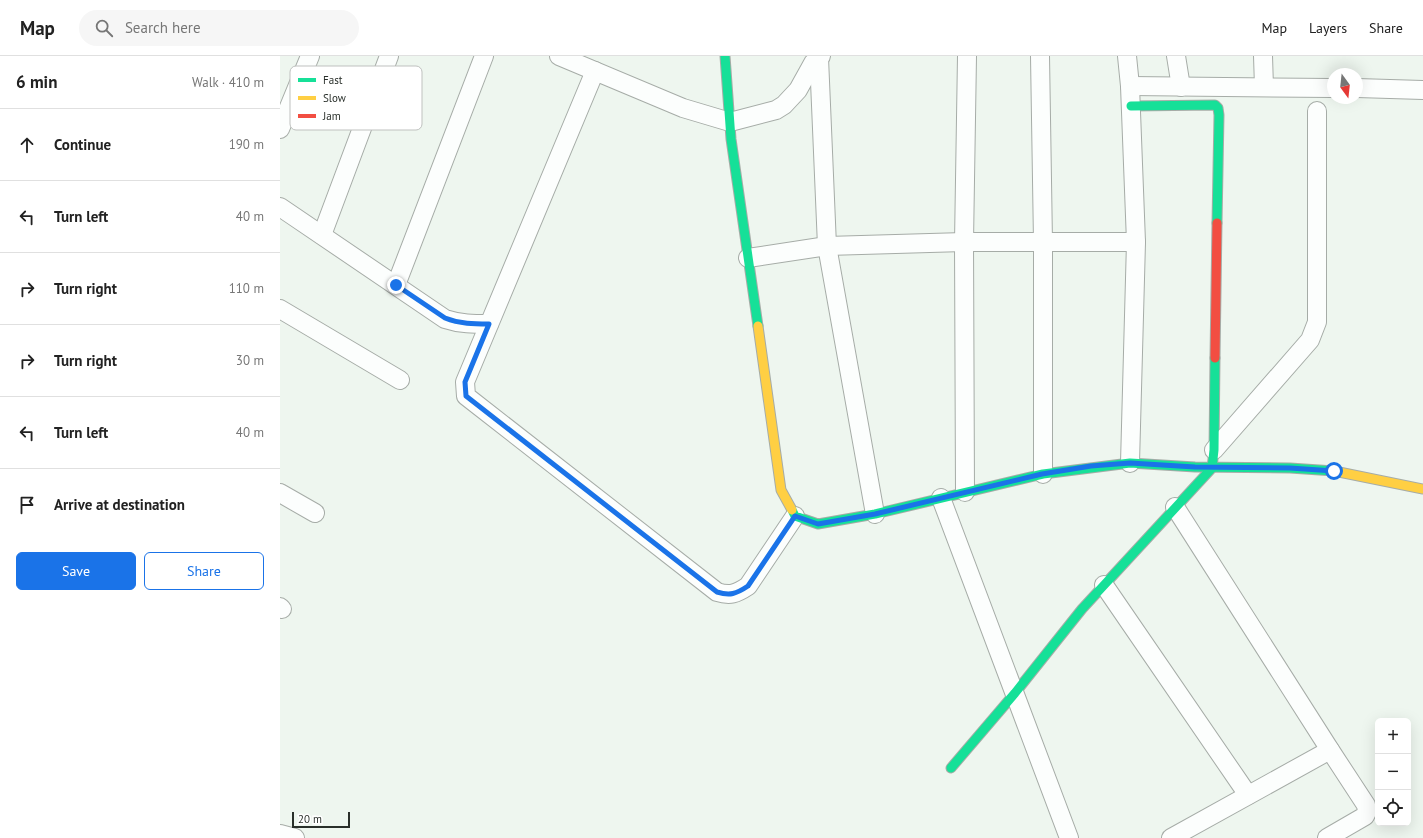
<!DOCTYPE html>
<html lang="en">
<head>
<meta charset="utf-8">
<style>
	body { margin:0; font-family:"PT Sans",sans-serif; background:#f6f6f6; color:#222 }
	.controls { position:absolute; right:12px; bottom:12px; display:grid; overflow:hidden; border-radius:6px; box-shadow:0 4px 16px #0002 }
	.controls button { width:36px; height:36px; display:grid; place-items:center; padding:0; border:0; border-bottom:1px solid #e0e0e0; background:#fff; color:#222; font:20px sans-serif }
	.compass { position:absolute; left:1047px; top:12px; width:36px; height:36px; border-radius:50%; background:#fff; box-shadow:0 4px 16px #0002; rotate:165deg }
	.scale { position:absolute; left:12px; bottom:10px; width:58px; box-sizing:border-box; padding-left:4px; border:2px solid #292f2a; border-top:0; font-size:11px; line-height:14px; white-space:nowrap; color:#292f2a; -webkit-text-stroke:3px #fff; paint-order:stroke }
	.stop { position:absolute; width:12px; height:12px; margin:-9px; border:3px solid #1a73e8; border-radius:50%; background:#fff }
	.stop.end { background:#1a73e8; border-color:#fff; box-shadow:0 1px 4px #0008 }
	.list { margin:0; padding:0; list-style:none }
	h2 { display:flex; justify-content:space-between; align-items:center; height:52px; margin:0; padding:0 16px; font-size:17px }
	h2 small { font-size:13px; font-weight:400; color:#767676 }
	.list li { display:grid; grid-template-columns:26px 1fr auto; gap:12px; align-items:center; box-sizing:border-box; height:72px; padding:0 16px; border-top:1px solid #e0e0e0 }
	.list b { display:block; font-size:15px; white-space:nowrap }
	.list em { font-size:13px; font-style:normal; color:#767676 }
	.actions { display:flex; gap:8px; padding:12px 16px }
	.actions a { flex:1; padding:9px 0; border:1px solid #1a73e8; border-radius:6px; text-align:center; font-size:14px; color:#1a73e8 }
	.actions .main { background:#1a73e8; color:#fff }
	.icon { flex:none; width:22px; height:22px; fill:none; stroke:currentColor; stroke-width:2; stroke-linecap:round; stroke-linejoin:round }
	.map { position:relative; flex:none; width:1143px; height:782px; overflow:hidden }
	header { display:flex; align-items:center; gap:24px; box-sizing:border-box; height:56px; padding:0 20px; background:#fff; border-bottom:1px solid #e0e0e0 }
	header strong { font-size:19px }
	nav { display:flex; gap:22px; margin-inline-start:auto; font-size:14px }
	.search { width:280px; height:36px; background:#f6f6f6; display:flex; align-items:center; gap:10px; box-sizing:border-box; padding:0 14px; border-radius:22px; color:#767676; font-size:15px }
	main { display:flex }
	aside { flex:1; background:#fff }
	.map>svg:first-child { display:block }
</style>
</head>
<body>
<header>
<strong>Map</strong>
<div class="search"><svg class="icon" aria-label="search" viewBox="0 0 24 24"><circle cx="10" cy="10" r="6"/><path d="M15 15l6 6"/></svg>Search here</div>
<nav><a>Map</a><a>Layers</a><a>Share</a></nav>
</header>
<main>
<aside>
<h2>6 min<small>Walk · 410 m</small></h2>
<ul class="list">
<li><svg class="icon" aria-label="ahead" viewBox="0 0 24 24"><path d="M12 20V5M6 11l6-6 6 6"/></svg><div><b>Continue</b></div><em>190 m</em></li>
<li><svg class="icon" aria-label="left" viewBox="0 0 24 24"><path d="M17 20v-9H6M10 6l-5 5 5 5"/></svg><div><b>Turn left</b></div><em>40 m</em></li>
<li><svg class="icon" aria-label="right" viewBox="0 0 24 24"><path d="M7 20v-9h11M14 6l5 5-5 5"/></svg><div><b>Turn right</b></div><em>110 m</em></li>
<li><svg class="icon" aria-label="right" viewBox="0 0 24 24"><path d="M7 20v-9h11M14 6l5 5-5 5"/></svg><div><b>Turn right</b></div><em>30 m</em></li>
<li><svg class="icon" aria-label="left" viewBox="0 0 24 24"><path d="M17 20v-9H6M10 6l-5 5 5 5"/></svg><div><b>Turn left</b></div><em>40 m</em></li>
<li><svg class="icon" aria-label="arrive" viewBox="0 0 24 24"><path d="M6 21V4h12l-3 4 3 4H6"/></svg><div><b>Arrive at destination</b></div></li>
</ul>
<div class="actions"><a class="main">Save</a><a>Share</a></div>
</aside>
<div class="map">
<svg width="1143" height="782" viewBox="0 0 1143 782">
	<rect width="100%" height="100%" fill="#eef6ef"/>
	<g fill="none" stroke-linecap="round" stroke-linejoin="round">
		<defs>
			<g id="street">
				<path d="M279,0l124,52 47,14 46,-12 8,-5 14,-15 15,-27 8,-7"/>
				<path d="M760,0l3,186v232"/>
				<path d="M847,0l3,30 6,156 -6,221"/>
				<path d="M896,0l5,31"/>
				<path d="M983,0l1,31"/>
				<path d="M539,2l8,188 48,268"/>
				<path d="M315,15l-130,311 1,14 251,196c13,4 19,2 31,-6l47,-70"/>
				<path d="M850,30l203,2"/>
				<path d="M1077,32l66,2"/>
				<path d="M0,73l30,-73"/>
				<path d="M0,151l165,112c15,5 29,5 44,5"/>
				<path d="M42,179l67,-179"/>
				<path d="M468,202l79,-12 137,-4h172"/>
				<path d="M116,229l88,-229"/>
				<path d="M0,253l120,71"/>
				<path d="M934,394l96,-110 7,-18v-211"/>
				<path d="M685,436l-1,-250 3,-186"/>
				<path d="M0,437l35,20"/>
				<path d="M661,442l128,340"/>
				<path d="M895,451l155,243 36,55 1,7 -2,4 -38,22"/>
				<path d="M824,529l144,210"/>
				<path d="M0,551l2,2"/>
				<path d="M0,778l15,4"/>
				<path d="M891,782l159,-88"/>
			</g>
			<g id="fast">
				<path d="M445,0l6,83 27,187"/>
				<path d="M851,50l84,-1 3,3 1,7 -2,108"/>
				<path d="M512,454l3,6 23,8 57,-10 168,-40 87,-11 65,4 95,1 44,3"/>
				<path d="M671,712l64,-75 67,-84 130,-141 2,-18 1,-92"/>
			</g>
			<g id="slow">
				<path d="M478,270l23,164 11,20"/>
				<path d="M1054,415l89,18"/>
			</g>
			<path id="jam" d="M935,302l2,-135"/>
		</defs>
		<use href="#street" stroke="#a6aca7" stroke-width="20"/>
		<use href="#fast" stroke="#a6aca7" stroke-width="11"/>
		<use href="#slow" stroke="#a6aca7" stroke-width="11"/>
		<use href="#jam" stroke="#a6aca7" stroke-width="11"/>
		<use href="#street" stroke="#fcfefd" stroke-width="18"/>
		<use href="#fast" stroke="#16e098" stroke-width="9"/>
		<use href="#slow" stroke="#ffcf43" stroke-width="9"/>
		<use href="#jam" stroke="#f24e42" stroke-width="9"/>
	</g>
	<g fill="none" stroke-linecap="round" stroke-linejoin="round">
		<path stroke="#1a73e8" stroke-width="5" d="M116,229l49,33c15,6 29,6 44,6l-24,58 1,14 251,196c13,4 19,2 31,-6l47,-70 23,8 57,-10 167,-40 49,-8 39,-3 65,4 95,1 44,3"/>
	</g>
	<rect x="10" y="10" width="132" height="64" rx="6" fill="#fff" stroke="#bfc1bf" stroke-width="1"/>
	<rect x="18" y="22" width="18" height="4" fill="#16e098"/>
	<rect x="18" y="40" width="18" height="4" fill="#ffcf43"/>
	<rect x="18" y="58" width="18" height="4" fill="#f24e42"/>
	<g font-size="11" fill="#292f2a">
		<text x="43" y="28">Fast</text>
		<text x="43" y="46">Slow</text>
		<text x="43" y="64">Jam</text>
	</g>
</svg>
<div class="controls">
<button>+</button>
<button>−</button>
<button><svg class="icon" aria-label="locate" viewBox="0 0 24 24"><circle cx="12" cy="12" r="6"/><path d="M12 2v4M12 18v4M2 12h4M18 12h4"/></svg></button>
</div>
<svg class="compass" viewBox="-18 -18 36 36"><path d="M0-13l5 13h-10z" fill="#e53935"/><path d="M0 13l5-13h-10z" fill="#767676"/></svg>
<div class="scale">20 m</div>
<div class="stop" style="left:1054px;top:415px"></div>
<div class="stop end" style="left:116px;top:229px"></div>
</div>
</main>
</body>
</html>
